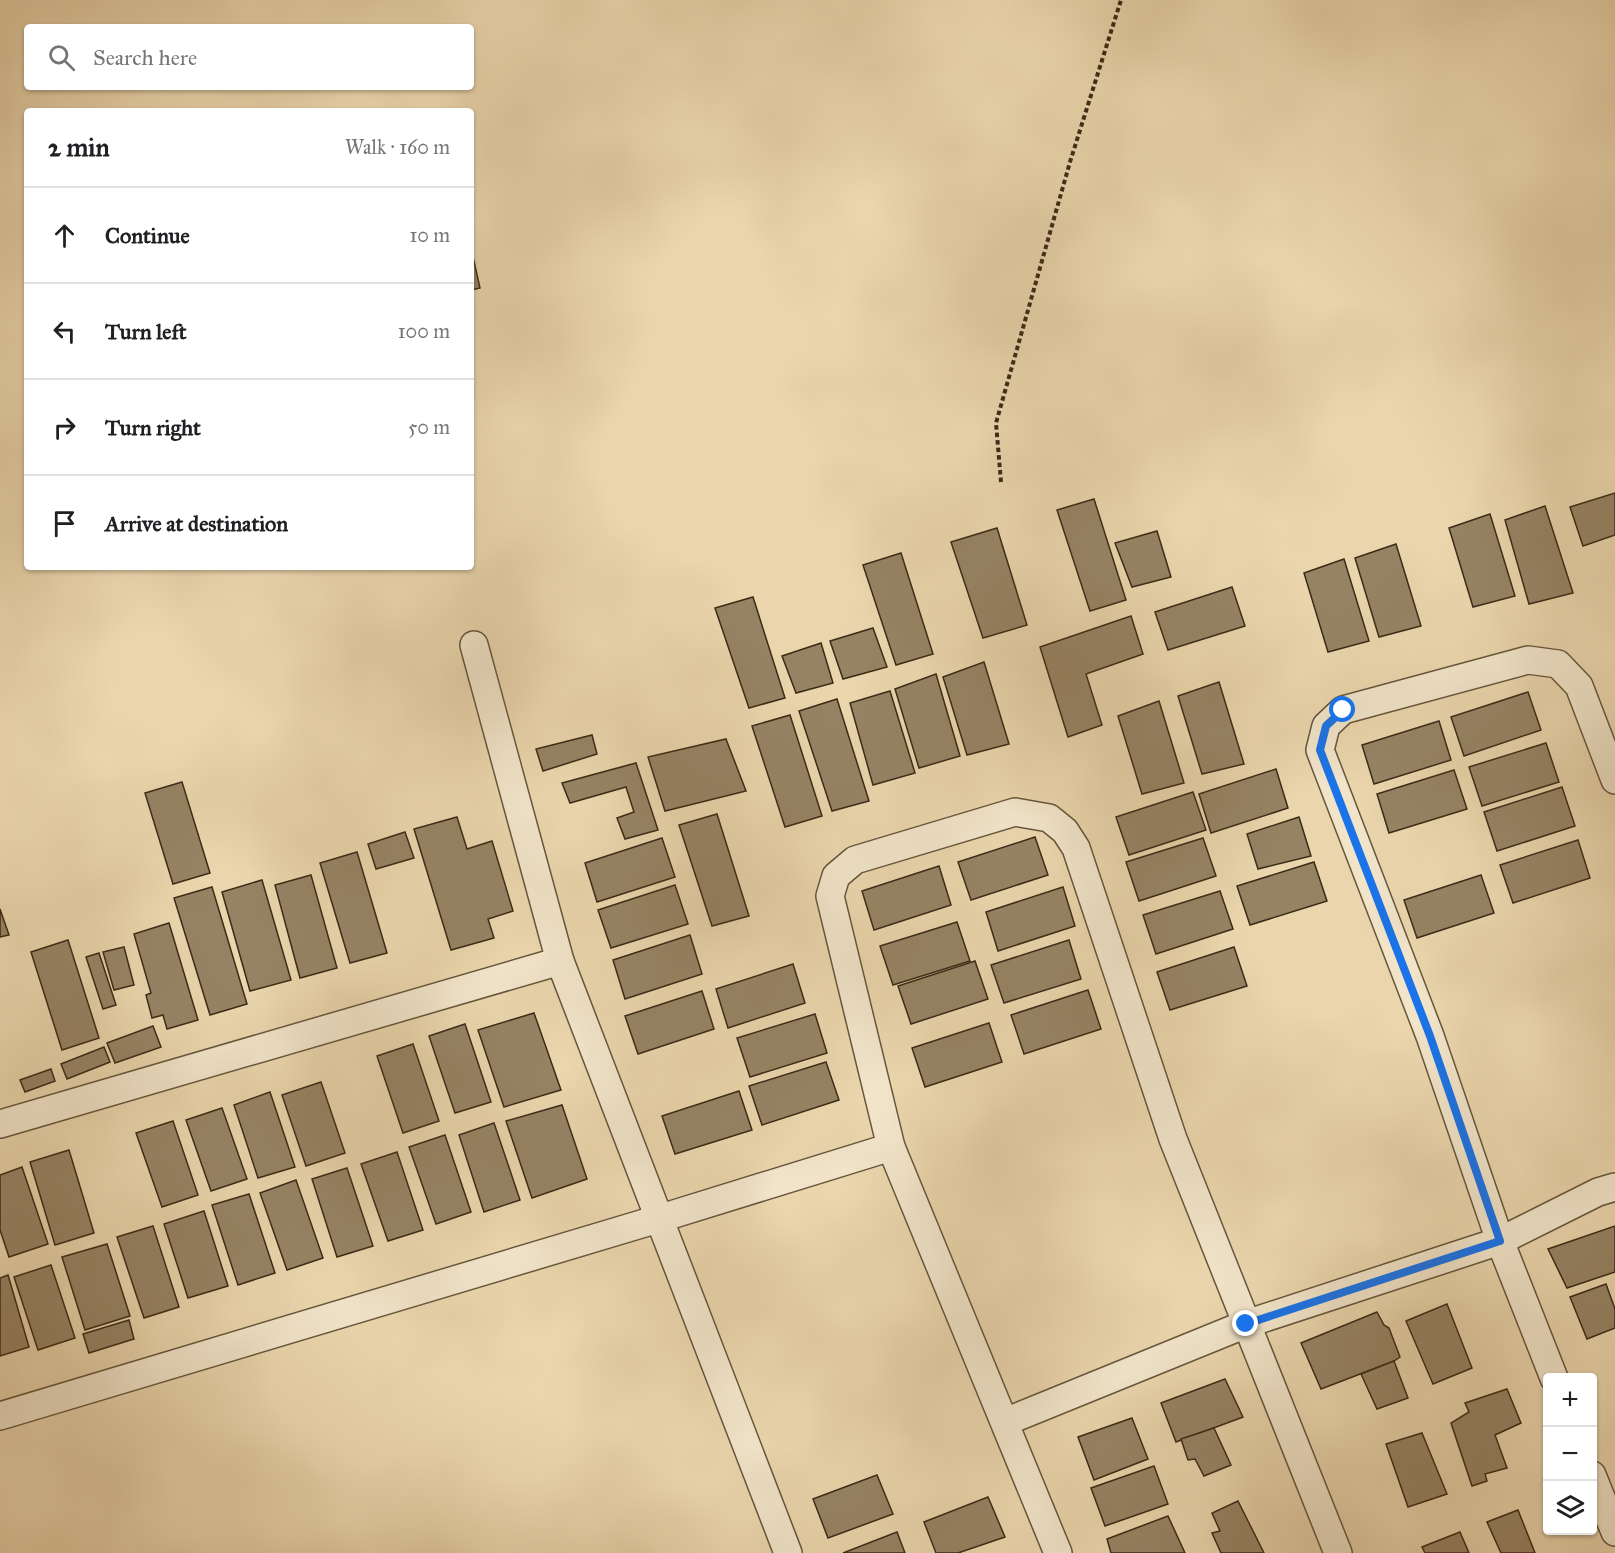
<!DOCTYPE html>
<html lang="en">
<head>
<meta charset="utf-8">
<style>
	body { margin:0; font-family:"IM FELL Great Primer",serif; background:#f6f6f6; color:#202124 }
	.controls { position:absolute; right:18px; bottom:18px; display:grid; overflow:hidden; border-radius:6px; box-shadow:0 2px 4px #0004 }
	.controls button { width:54px; height:54px; display:grid; place-items:center; padding:0; border:0; border-bottom:2px solid #e0e0e0; background:#fff; color:#202124; font:30px sans-serif }
	.stop { position:absolute; width:18px; height:18px; margin:-14px; border:4px solid #1a73e8; border-radius:50%; background:#fff }
	.stop.end { background:#1a73e8; border-color:#fff; box-shadow:0 2px 6px #0008 }
	.list { margin:0; padding:0; list-style:none }
	h2 { display:flex; justify-content:space-between; align-items:center; height:78px; margin:0; padding:0 24px; font-size:26px }
	h2 small { font-size:20px; font-weight:400; color:#757577 }
	.list li { display:grid; grid-template-columns:39px 1fr auto; gap:18px; align-items:center; box-sizing:border-box; height:96px; padding:0 24px; border-top:2px solid #e0e0e0 }
	.list b { display:block; font-size:22px; white-space:nowrap }
	.list em { font-size:20px; font-style:normal; color:#757577 }
	.icon { flex:none; width:33px; height:33px; fill:none; stroke:currentColor; stroke-width:2; stroke-linecap:round; stroke-linejoin:round }
	.map { position:relative; flex:none; width:1615px; height:1553px; overflow:hidden }
	.search { position:absolute; background:#fff; box-shadow:0 2px 4px #0004; left:24px; top:24px; width:450px; height:66px; display:flex; align-items:center; gap:15px; box-sizing:border-box; padding:0 21px; border-radius:6px; color:#757577; font-size:22px }
	.panel { position:absolute; background:#fff; box-shadow:0 2px 4px #0004; left:24px; top:108px; width:450px; height:462px; border-radius:6px }
	.map>svg:first-child { display:block }
</style>
</head>
<body>
<div class="map">
<svg width="1615" height="1553" viewBox="0 0 1615 1553">
	<rect width="100%" height="100%" fill="#ead5ac"/>
	<filter id="stains"><feTurbulence type="fractalNoise" baseFrequency=".00333" numOctaves="4"/><feColorMatrix values="0 0 0 0 .2 0 0 0 0 .09 0 0 0 0 .02 0 0 0 .5 -.17"/></filter>
	<radialGradient id="worn" r=".72"><stop offset=".6" stop-color="#630" stop-opacity="0"/><stop offset="1" stop-color="#630" stop-opacity=".3"/></radialGradient>
	<g fill="#968364" stroke="#3a2b17" stroke-width="1.5">
		<path d="M471,248l9,40 -9,2z"/>
		<path d="M1615,493v42l-32,11 -13,-39z"/>
		<path d="M1094,499l32,101 -36,11 -33,-101z"/>
		<path d="M1545,506l28,87 -44,11 -24,-84z"/>
		<path d="M1490,514l25,82 -42,11 -24,-79z"/>
		<path d="M997,528l30,97 -44,13 -32,-96z"/>
		<path d="M1157,531l14,46 -39,10 -17,-44z"/>
		<path d="M1396,544l25,82 -42,11 -24,-79z"/>
		<path d="M901,553l32,101 -37,11 -33,-100z"/>
		<path d="M1344,559l25,82 -41,11 -24,-79z"/>
		<path d="M1232,587l13,39 -77,24 -13,-38z"/>
		<path d="M753,597l32,101 -36,10 -34,-100z"/>
		<path d="M1131,616l12,38 -57,20 16,51 -34,12 -28,-90z"/>
		<path d="M873,628l14,39 -44,12 -13,-38z"/>
		<path d="M821,643l12,40 -37,10 -14,-37z"/>
		<path d="M984,662l25,82 -42,11 -24,-78z"/>
		<path d="M936,674l24,82 -41,12 -24,-79z"/>
		<path d="M1219,682l25,82 -42,10 -24,-78z"/>
		<path d="M890,691l25,82 -42,12 -23,-82z"/>
		<path d="M1528,692l13,38 -77,26 -13,-39z"/>
		<path d="M837,699l32,102 -37,10 -33,-100z"/>
		<path d="M1159,701l25,82 -42,11 -24,-78z"/>
		<path d="M790,715l32,101 -37,11 -33,-101z"/>
		<path d="M1439,721l12,39 -77,24 -12,-39z"/>
		<path d="M592,735l5,19 -54,17 -7,-22z"/>
		<path d="M726,739l20,52 -81,20 -17,-54z"/>
		<path d="M1546,743l13,39 -77,24 -13,-39z"/>
		<path d="M636,763l22,67 -33,9 -8,-21 17,-6 -8,-25 -56,16 -8,-20z"/>
		<path d="M1276,769l12,39 -77,25 -12,-39z"/>
		<path d="M1454,770l13,39 -78,24 -12,-39z"/>
		<path d="M182,782l28,91 -37,11 -28,-91z"/>
		<path d="M1562,787l13,39 -78,25 -13,-39z"/>
		<path d="M1193,792l13,38 -77,25 -13,-38z"/>
		<path d="M717,814l32,102 -37,10 -33,-101z"/>
		<path d="M457,817l10,32 25,-8 21,70 -25,8 6,19 -43,12 -37,-121z"/>
		<path d="M1299,817l12,39 -53,13 -11,-35z"/>
		<path d="M405,832l9,26 -38,11 -8,-25z"/>
		<path d="M1035,837l13,38 -77,25 -13,-38z"/>
		<path d="M662,838l13,39 -78,25 -12,-39z"/>
		<path d="M1203,838l13,38 -77,25 -13,-39z"/>
		<path d="M1578,840l12,38 -77,25 -13,-38z"/>
		<path d="M357,852l30,101 -37,10 -30,-100z"/>
		<path d="M1314,862l13,39 -77,24 -13,-39z"/>
		<path d="M939,866l12,39 -77,25 -12,-39z"/>
		<path d="M311,875l26,93 -37,10 -25,-93z"/>
		<path d="M1481,875l13,38 -77,25 -13,-38z"/>
		<path d="M262,880l29,100 -41,11 -28,-99z"/>
		<path d="M675,885l13,39 -77,24 -13,-38z"/>
		<path d="M212,887l35,117 -37,11 -36,-117z"/>
		<path d="M1063,887l12,39 -77,25 -12,-39z"/>
		<path d="M1220,891l13,38 -77,25 -13,-39z"/>
		<path d="M0,909l9,26 -9,2z"/>
		<path d="M957,922l13,39 -77,24 -13,-39z"/>
		<path d="M169,923l29,97 -31,9 -4,-14 -11,3 -6,-23 5,-2 -17,-59z"/>
		<path d="M690,935l12,39 -77,25 -12,-39z"/>
		<path d="M68,940l31,98 -37,12 -31,-98z"/>
		<path d="M1069,940l12,39 -77,24 -13,-38z"/>
		<path d="M124,947l10,38 -20,5 -11,-38z"/>
		<path d="M1234,947l13,39 -77,24 -13,-38z"/>
		<path d="M99,953l17,52 -13,4 -17,-52z"/>
		<path d="M975,961l13,38 -77,25 -13,-38z"/>
		<path d="M793,964l12,39 -77,25 -12,-39z"/>
		<path d="M1088,990l13,39 -77,25 -13,-39z"/>
		<path d="M702,991l12,38 -76,25 -13,-38z"/>
		<path d="M534,1013l27,77 -57,17 -26,-77z"/>
		<path d="M815,1014l12,39 -77,24 -13,-39z"/>
		<path d="M989,1023l13,39 -77,25 -13,-39z"/>
		<path d="M465,1024l26,78 -36,11 -26,-77z"/>
		<path d="M153,1026l8,21 -46,16 -8,-20z"/>
		<path d="M413,1044l26,77 -36,12 -26,-77z"/>
		<path d="M104,1047l6,15 -43,17 -6,-15z"/>
		<path d="M826,1062l13,38 -77,25 -13,-39z"/>
		<path d="M51,1069l4,12 -30,11 -5,-12z"/>
		<path d="M321,1082l24,71 -39,13 -24,-71z"/>
		<path d="M739,1091l13,39 -77,24 -13,-38z"/>
		<path d="M270,1092l25,75 -37,11 -24,-73z"/>
		<path d="M562,1105l25,74 -55,19 -26,-77z"/>
		<path d="M222,1108l25,71 -36,12 -25,-71z"/>
		<path d="M173,1121l25,74 -36,12 -26,-74z"/>
		<path d="M494,1123l26,77 -36,12 -25,-77z"/>
		<path d="M445,1135l26,77 -35,12 -27,-77z"/>
		<path d="M69,1150l25,83 -39,12 -25,-83z"/>
		<path d="M397,1152l26,78 -35,11 -27,-77z"/>
		<path d="M22,1167l26,77 -39,13 -9,-27v-55z"/>
		<path d="M347,1168l26,78 -36,11 -25,-78z"/>
		<path d="M296,1180l27,78 -36,12 -27,-77z"/>
		<path d="M249,1194l26,79 -37,12 -26,-80z"/>
		<path d="M204,1211l24,75 -40,12 -24,-74z"/>
		<path d="M153,1226l26,81 -35,11 -27,-81z"/>
		<path d="M1615,1226v46l-48,16 -19,-39z"/>
		<path d="M107,1244l23,72 -45,14 -23,-73z"/>
		<path d="M51,1265l24,73 -37,12 -24,-73z"/>
		<path d="M8,1275l21,72 -29,9v-78z"/>
		<path d="M1606,1284l9,25v19l-28,11 -17,-42z"/>
		<path d="M1447,1304l25,64 -39,16 -27,-63z"/>
		<path d="M1377,1312l7,13 5,3 11,29 -6,4 -73,28 -20,-46z"/>
		<path d="M129,1320l5,19 -45,14 -6,-19z"/>
		<path d="M1394,1361l14,37 -31,11 -16,-35z"/>
		<path d="M1225,1379l18,38 -67,25 -15,-39z"/>
		<path d="M1507,1389l14,34 -26,12 12,33 -22,6 2,7 -15,5 -21,-63 18,-11 -4,-9z"/>
		<path d="M1132,1418l16,41 -54,21 -16,-43z"/>
		<path d="M1214,1428l17,37 -27,11 -9,-17 -7,1 -7,-21z"/>
		<path d="M1422,1433l25,61 -39,13 -22,-63z"/>
		<path d="M1154,1466l14,38 -63,22 -14,-38z"/>
		<path d="M877,1475l16,39 -65,24 -15,-39z"/>
		<path d="M988,1497l17,40 -47,16h-22l-12,-31z"/>
		<path d="M1238,1501l26,52h-43l-9,-20 8,-2 -8,-18z"/>
		<path d="M1518,1510l17,43h-34l-14,-31z"/>
		<path d="M1168,1516l17,37h-74l-4,-14z"/>
		<path d="M897,1532l8,21h-62z"/>
		<path d="M1460,1532l9,21h-44l-3,-6z"/>
	</g>
	<g fill="none" stroke-linecap="round" stroke-linejoin="round">
		<defs>
			<g id="street">
				<path d="M474,645l86,316 228,592"/>
				<path d="M0,1124l560,-163"/>
				<path d="M891,1147l-61,-251 6,-20 19,-16 160,-48 34,6 16,13 11,17 97,291 165,414"/>
				<path d="M1554,1378l-54,-137 -70,-205 -110,-286 6,-24 17,-16 185,-50 30,4 21,22 36,94"/>
				<path d="M0,1416l658,-197 233,-72 167,406"/>
				<path d="M1005,1422l241,-98 254,-83 98,-49 17,-5"/>
				<path d="M1592,1475l23,57"/>
			</g>
		</defs>
		<use href="#street" stroke="#66563c" stroke-width="30"/>
		<path stroke="#3a2b17" stroke-width="4" stroke-dasharray="4.5 3" stroke-linecap="butt" d="M1001,482l-5,-59 74,-261 51,-162"/>
		<use href="#street" stroke="#f1e4c9" stroke-width="27"/>
	</g>
	<g fill="none" stroke-linecap="round" stroke-linejoin="round">
		<path stroke="#1a73e8" stroke-width="8" d="M1246,1324l254,-83 -70,-205 -110,-286 6,-24 17,-16"/>
	</g>
	<rect width="100%" height="100%" filter="url(#stains)"/>
	<rect width="100%" height="100%" fill="url(#worn)"/>
</svg>
<div class="controls">
<button>+</button>
<button>−</button>
<button><svg class="icon" aria-label="layers" viewBox="0 0 24 24"><path d="M12 4l9 5-9 5-9-5zM3 14l9 5 9-5"/></svg></button>
</div>
<div class="stop" style="left:1343px;top:710px"></div>
<div class="stop end" style="left:1246px;top:1324px"></div>
<div class="search"><svg class="icon" aria-label="search" viewBox="0 0 24 24"><circle cx="10" cy="10" r="6"/><path d="M15 15l6 6"/></svg>Search here</div>
<section class="panel">
<h2>2 min<small>Walk · 160 m</small></h2>
<ul class="list">
<li><svg class="icon" aria-label="ahead" viewBox="0 0 24 24"><path d="M12 20V5M6 11l6-6 6 6"/></svg><div><b>Continue</b></div><em>10 m</em></li>
<li><svg class="icon" aria-label="left" viewBox="0 0 24 24"><path d="M17 20v-9H6M10 6l-5 5 5 5"/></svg><div><b>Turn left</b></div><em>100 m</em></li>
<li><svg class="icon" aria-label="right" viewBox="0 0 24 24"><path d="M7 20v-9h11M14 6l5 5-5 5"/></svg><div><b>Turn right</b></div><em>50 m</em></li>
<li><svg class="icon" aria-label="arrive" viewBox="0 0 24 24"><path d="M6 21V4h12l-3 4 3 4H6"/></svg><div><b>Arrive at destination</b></div></li>
</ul>
</section>
</div>
</body>
</html>
